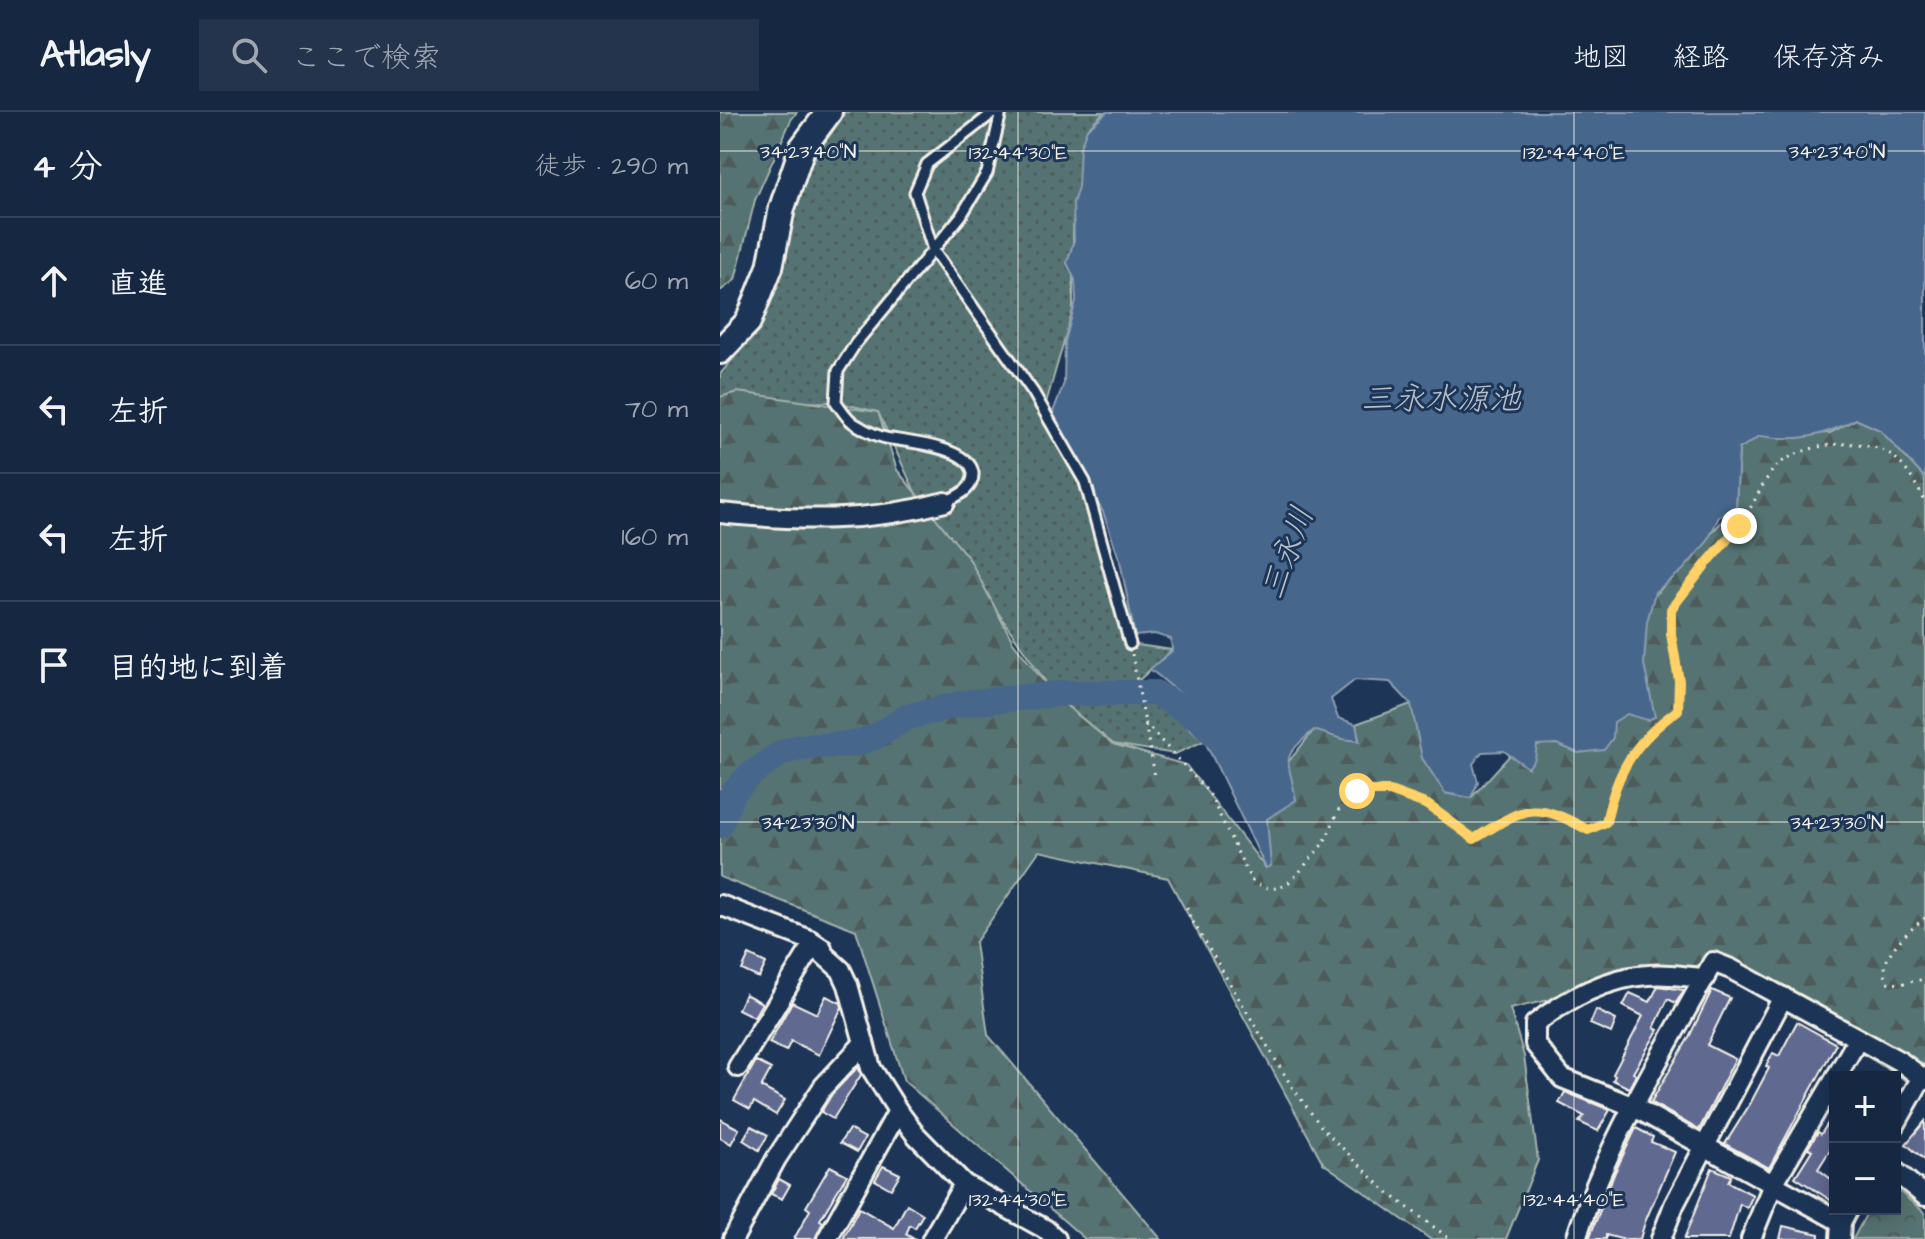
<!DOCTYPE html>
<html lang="ja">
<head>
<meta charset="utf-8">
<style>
	body { margin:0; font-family:"Architects Daughter","Klee One",sans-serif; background:#23344c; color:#f1f3f6 }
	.controls { position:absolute; right:24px; bottom:24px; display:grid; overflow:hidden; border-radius:0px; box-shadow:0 4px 20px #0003 }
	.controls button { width:72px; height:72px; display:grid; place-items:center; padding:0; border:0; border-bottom:2px solid #35445a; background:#162841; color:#f1f3f6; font:40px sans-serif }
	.stop { position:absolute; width:24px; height:24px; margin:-18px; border:6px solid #ffd166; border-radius:50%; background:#fff }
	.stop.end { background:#ffd166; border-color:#fff; box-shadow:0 2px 8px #0008 }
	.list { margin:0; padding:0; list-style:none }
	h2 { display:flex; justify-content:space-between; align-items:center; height:104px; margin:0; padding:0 32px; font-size:34px }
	h2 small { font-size:26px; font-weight:400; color:#9ea6b1 }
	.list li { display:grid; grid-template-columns:52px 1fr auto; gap:24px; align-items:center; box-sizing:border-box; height:128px; padding:0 32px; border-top:2px solid #35445a }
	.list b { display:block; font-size:30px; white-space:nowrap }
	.list em { font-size:26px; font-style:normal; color:#9ea6b1 }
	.icon { flex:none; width:44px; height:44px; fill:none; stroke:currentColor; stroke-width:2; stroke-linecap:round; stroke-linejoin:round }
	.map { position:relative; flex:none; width:1205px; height:1127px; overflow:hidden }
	header { display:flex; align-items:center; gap:48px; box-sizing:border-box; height:112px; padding:0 40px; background:#162841; border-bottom:2px solid #35445a }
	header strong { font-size:38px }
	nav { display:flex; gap:44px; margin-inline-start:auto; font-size:28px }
	.search { width:560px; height:72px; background:#23344c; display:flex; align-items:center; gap:20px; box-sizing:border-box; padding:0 28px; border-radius:0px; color:#9ea6b1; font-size:30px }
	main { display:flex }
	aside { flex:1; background:#162841 }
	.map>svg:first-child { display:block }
</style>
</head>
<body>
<header>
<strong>Atlasly</strong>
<div class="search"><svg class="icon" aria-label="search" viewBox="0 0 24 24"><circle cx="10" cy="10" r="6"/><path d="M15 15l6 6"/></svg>ここで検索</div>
<nav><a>地図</a><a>経路</a><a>保存済み</a></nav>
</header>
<main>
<aside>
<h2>4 分<small>徒歩 · 290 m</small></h2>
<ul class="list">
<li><svg class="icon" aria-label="ahead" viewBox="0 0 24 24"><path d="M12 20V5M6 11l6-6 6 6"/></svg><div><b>直進</b></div><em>60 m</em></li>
<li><svg class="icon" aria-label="left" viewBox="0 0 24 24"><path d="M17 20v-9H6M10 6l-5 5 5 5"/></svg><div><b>左折</b></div><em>70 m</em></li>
<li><svg class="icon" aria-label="left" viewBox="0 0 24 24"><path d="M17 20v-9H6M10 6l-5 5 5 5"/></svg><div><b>左折</b></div><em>160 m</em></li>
<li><svg class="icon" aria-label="arrive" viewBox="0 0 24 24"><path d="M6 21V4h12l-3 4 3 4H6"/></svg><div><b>目的地に到着</b></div></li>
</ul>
</aside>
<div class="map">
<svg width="1205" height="1127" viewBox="0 0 1205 1127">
	<defs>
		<pattern id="grass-dots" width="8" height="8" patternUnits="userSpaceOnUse" patternTransform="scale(2)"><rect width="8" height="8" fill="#547372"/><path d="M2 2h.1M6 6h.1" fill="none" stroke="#4e5b5a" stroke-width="1.8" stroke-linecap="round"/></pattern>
		<pattern id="forest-firs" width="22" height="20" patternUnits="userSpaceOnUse" patternTransform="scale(2)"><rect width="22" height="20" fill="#547372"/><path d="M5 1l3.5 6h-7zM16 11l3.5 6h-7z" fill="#4e5b5a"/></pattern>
		<pattern id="park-crowns" width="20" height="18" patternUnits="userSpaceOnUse" patternTransform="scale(2)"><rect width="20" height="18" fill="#547372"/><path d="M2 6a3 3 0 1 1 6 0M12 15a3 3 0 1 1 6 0" fill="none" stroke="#4e5b5a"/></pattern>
	</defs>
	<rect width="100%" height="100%" fill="#1d3557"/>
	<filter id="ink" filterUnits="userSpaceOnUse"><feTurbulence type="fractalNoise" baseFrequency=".0125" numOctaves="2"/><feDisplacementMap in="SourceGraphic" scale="16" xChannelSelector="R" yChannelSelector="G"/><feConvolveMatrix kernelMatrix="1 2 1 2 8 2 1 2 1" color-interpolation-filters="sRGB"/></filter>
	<g filter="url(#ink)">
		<path fill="url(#grass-dots)" stroke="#a4b2ad" stroke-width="2" d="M125,0h259l-17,17 -14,95v86l-29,100 31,51 55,183 42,6 -34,31 66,60 -29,13 -62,-10 -57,-47 -141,-205 -37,-80 -42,-10 -116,2v-30l43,-50 19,-116z"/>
		<g fill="url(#forest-firs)" stroke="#a4b2ad" stroke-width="2">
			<path d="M0,0h77l-6,8 -36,80 -20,80 -15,11z"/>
			<path d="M17,280l141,20 19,58 73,90 43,82 43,55 57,47 73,21 79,102 2,-48 19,-54 28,-35 45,10 -3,-16 55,-20 34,89 26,5 265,-292 3,-57 21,-13 70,-3 26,-14 24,11 45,48v614l-212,-130 -203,47 14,47 14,104 -32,79h-76l-107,-76 -155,-285 -129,-27 -64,92 13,92 173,204h-76l-181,-158 -48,-151 -136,-53v-480z"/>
		</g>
		<path fill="url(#park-crowns)" stroke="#a4b2ad" stroke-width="2" d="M1175,1076l30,25v26h-72l16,-30h26z"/>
		<path fill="#47668c" stroke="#8c9eb1" stroke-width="2" d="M387,0h818v366l-45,-48 -24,-11c-33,18 -60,23 -96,17l-21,13 -3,57 -17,11 -12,25 -24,28 -28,22 -8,30 -3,42 11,53 -8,3 -20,-6 -13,8 -1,16 -9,12 -26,3 -21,-9 -20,1 -2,14 -7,9 -24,-17 -22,1 -9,12 5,18 -7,16 -26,-5 -23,-35 -11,-54 -21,-22 -35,-2 -24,19 7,19 18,6 3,17 -17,-2 -28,-9c-37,31 -25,27 -18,70l-29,19 4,47 -5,2 -83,-172 -33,-27 22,-18 -1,-12 -16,-5 -20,2 -15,-75 -17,-49 -53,-92 14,-37 1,-42 11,-40 -1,-21 -8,-17 7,-23 -1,-37 5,-16 2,-40 7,-18z"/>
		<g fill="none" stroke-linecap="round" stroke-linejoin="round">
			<path stroke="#47668c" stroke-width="26" d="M0,713l12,-31 18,-19 31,-22 19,-6 55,-3 20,-7 32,-20 58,-14 102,-10h89l43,26 18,18"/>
		</g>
		<g fill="#616990" stroke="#f4f1e8" stroke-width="2">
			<path d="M29,843l17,8 -7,15 -17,-8z"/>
			<path d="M938,874l26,4 -8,13 -8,-4 -14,29 4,2 -25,43 3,2 -7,13 -16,-8 2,-4 -2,-2 30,-58 -20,-10 7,-13 20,9z"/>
			<path d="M992,878l18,8 -23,47 28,14 -36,71 -48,-28 37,-63z"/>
			<path d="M25,882l17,9 -8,14 -16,-8z"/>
			<path d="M106,884l15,7 1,4 -23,48 -28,-14 -5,10 -17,-8 23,-41 25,12z"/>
			<path d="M876,898l20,10 -5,13 -21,-9z"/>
			<path d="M1077,910l39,22 -67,124 -44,-24 25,-40 19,-36 -3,-2 7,-13 6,3z"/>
			<path d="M36,949l15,8 -10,18 24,13 -9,15 -22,-13 -4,7 -16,-9z"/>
			<path d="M138,955l3,8 -28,44 -12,-7 11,-18z"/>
			<path d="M845,980l45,18 -12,21 -19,-9 5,-6 -25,-13z"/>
			<path d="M1115,1000v30l-17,27 13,10 4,-6v30l-40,-26 17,-27 -4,-2 10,-16 3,2z"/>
			<path d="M0,1007l19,10 -8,15 -11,-6z"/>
			<path d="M1205,1009v39l-19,-16z"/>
			<path d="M31,1014l17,9 -9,15 -16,-10z"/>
			<path d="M916,1016l17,9 -2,5 24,10 -30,70 -5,17h-19l-15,-4v4h-17l26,-67z"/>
			<path d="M129,1017l16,9 -8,14 -17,-9z"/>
			<path d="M110,1054l17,9 -27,45 3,2 -8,17h-21l16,-29 -4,-3z"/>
			<path d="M163,1054l17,8 -9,15 -16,-9z"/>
			<path d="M992,1056l19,8 -3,6 25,13 -6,13 -7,-4 -11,35h-45z"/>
			<path d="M59,1067l11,6 -8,14 -11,-5z"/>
			<path d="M187,1092l16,10 -8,14 -5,-3 -4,9 8,5h-71l16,-31 35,20z"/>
			<path d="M1063,1114l36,8v5h-39z"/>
		</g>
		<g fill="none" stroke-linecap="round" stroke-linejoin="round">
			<defs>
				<g id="lane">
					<path d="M274,0l-67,52 -12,28 18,58 100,142 52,90 45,162"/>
					<path d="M225,390c12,-6 29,-12 28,-29 -3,-25 -62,-31 -82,-34 -10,-1 -25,-8 -34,-14 -9,-4 -15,-15 -21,-23l2,-31 18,-28 105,-127 26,-43 14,-61"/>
				</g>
				<g id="street">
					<path d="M0,401c78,8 148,10 225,-11"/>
					<path d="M0,793l90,35 12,8 -2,-1"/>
					<path d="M93,833l28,25 7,15 23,83 27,43 18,24 48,49 81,45 11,10"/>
					<path d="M985,866c-19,-1 -38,-5 -57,-3 -39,2 -82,24 -113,49v20l27,34 72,29 207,115"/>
					<path d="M18,955l75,-122"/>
					<path d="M1116,965l22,-38"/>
					<path d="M1175,1013l27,-48"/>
					<path d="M1175,1059l30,25"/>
					<path d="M13,1127l43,-80 47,-72 41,-44"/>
					<path d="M107,1127l71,-128"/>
					<path d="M212,1127l32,-55"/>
					<path d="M856,1127c31,-98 88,-187 137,-277l18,7 170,93 24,18"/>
					<path d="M941,1127l13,-34 109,-208"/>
					<path d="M1031,1127l22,-55 62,-105"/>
					<path d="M1120,1127l1,-17 7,-13"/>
				</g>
				<path id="secondary" d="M0,239l28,-29 22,-55 12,-59 20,-60 27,-36"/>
			</defs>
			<use href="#lane" stroke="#f4f1e8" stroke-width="15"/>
			<use href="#street" stroke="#f4f1e8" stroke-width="24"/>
			<use href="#secondary" stroke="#f4f1e8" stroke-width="30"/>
			<g stroke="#f4f1e8" stroke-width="3" stroke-dasharray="2 6" stroke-linecap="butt">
				<path d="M412,542l23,122"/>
				<path d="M425,611l64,70 42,87c26,17 37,6 55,-16 6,-8 14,-15 19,-24 10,-16 13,-43 34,-49 43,-11 83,26 115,48 24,-15 50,-36 81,-27 11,3 23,12 33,18l18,-8c11,-52 29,-80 72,-112 1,-10 2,-21 1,-31 -2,-18 -14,-55 -6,-72 14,-28 46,-55 66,-80 11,-15 27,-53 39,-62 26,-22 87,-30 115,-9 14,12 23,29 32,45"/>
				<path d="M467,795l3,10 102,170 31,42 64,63 63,47"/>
				<path d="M1205,806c-18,14 -49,40 -38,64l12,2 26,-5"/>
			</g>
			<use href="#lane" stroke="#1d3557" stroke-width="9"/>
			<use href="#street" stroke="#1d3557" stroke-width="18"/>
			<use href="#secondary" stroke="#1d3557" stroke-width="24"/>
		</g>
	</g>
	<g fill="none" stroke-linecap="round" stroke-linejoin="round" filter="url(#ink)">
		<path stroke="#ffd166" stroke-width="10" d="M637,679h33l38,14 46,34c52,-32 58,-40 114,-9l18,-8c11,-52 29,-81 72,-112l1,-29 -8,-47v-25l36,-46 32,-37"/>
	</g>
	<path fill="none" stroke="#f4f1e8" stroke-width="2" stroke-opacity="0.45" d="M298,0v1127M854,0v1127M0,39h1205M0,710h1205"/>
	<g text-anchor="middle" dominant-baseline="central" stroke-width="6" stroke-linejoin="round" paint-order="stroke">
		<g font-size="32" font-style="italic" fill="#b7c0c8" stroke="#1d3557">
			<text x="721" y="287">三永水源池</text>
			<text transform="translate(568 441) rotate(-70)">三永川</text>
		</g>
	</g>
	<g font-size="20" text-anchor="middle" fill="#f4f1e8" stroke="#1d3557" stroke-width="6" stroke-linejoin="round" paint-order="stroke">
		<text x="88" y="46">34°23'40"N</text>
		<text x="1117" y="46">34°23'40"N</text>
		<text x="298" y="47">132°44'30"E</text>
		<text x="854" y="47">132°44'40"E</text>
		<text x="88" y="717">34°23'30"N</text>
		<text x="1117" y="717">34°23'30"N</text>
		<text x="298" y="1094">132°44'30"E</text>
		<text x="854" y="1094">132°44'40"E</text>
	</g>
</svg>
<div class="controls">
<button>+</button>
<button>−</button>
</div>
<div class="stop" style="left:637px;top:679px"></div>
<div class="stop end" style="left:1019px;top:414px"></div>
</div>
</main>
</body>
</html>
